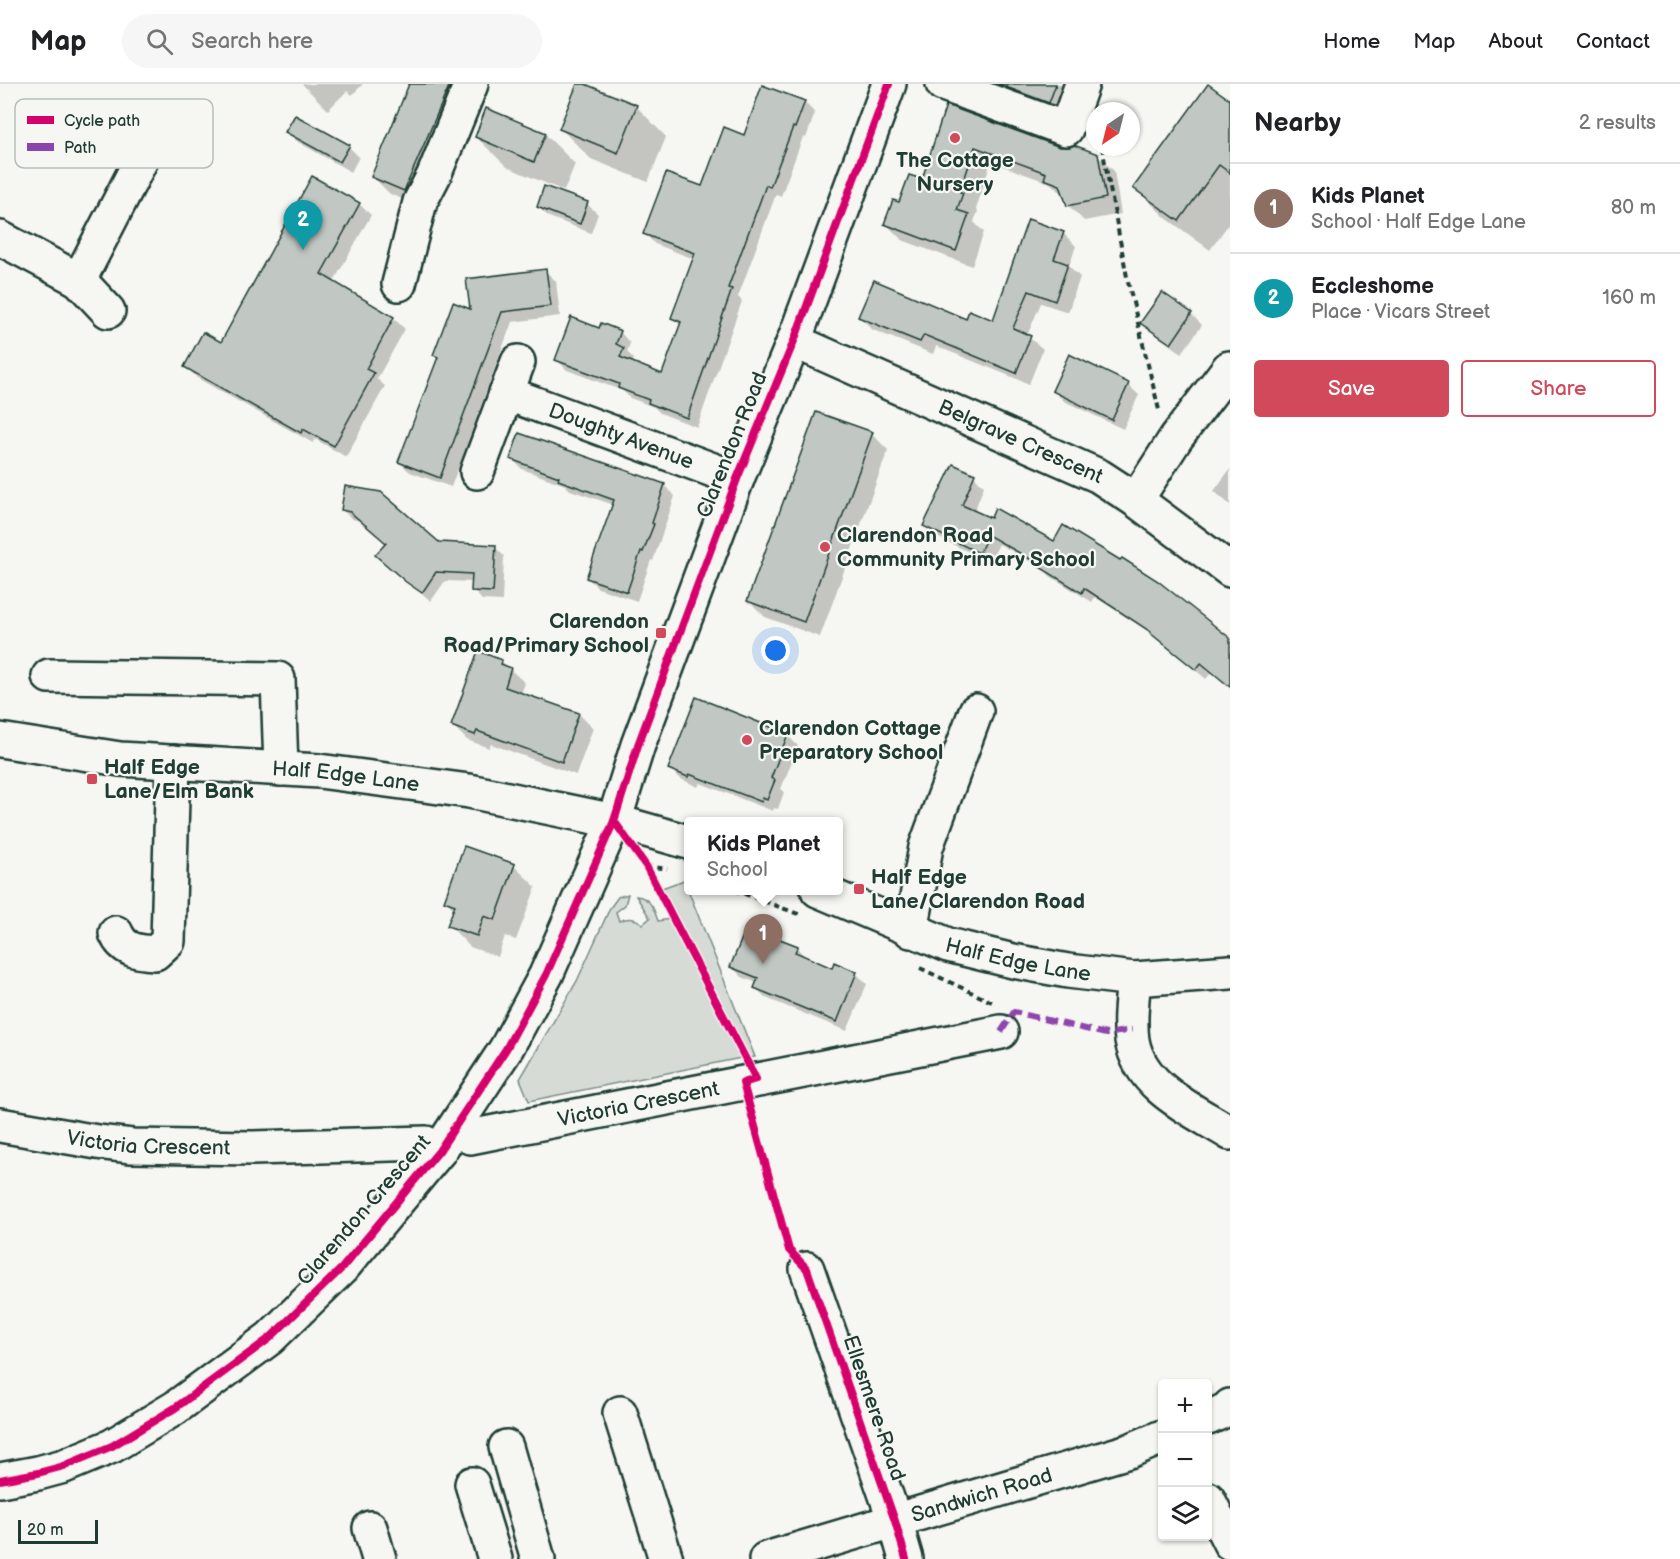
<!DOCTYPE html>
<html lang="en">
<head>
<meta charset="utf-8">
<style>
	body { margin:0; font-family:"Balsamiq Sans",sans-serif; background:#f6f6f6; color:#202124 }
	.controls { position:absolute; right:18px; bottom:18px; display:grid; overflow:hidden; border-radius:6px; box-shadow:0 2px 4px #0004 }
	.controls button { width:54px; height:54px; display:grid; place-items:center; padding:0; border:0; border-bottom:2px solid #e0e0e0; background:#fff; color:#202124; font:30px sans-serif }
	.compass { position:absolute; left:1086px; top:18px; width:54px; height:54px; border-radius:50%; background:#fff; box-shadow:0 2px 4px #0004; rotate:215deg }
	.scale { position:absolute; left:18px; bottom:15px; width:80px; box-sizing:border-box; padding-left:6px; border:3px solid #1f3d34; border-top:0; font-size:16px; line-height:21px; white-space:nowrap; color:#1f3d34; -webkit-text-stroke:4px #f6f6f2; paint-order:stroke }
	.you { position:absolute; left:776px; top:567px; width:21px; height:21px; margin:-15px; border:4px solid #fff; border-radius:50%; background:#1a73e8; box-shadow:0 0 0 9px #1a73e833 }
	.badge { display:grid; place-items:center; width:39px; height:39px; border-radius:50%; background:#d1495b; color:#fff; font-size:20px; font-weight:700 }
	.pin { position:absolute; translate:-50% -50px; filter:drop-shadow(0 2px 3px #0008) }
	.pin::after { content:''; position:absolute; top:32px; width:21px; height:18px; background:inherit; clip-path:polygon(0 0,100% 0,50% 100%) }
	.popup { position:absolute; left:684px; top:733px; width:159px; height:78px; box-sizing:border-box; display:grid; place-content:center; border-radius:6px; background:#fff; filter:drop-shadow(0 2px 4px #0005); font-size:20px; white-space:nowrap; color:#757577 }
	.popup b { font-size:22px; color:#202124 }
	.popup::after { content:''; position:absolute; left:50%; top:100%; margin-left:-12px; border:12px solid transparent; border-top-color:#fff }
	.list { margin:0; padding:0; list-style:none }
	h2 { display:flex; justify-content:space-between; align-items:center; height:78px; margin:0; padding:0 24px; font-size:26px }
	h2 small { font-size:20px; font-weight:400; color:#757577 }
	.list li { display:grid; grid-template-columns:39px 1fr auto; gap:18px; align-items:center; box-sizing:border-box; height:90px; padding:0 24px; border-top:2px solid #e0e0e0 }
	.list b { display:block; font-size:22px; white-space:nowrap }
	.list p { margin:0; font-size:20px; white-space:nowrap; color:#757577 }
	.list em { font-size:20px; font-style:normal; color:#757577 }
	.actions { display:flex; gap:12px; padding:18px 24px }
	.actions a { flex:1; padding:14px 0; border:2px solid #d1495b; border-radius:6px; text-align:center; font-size:21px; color:#d1495b }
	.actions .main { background:#d1495b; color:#fff }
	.icon { flex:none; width:33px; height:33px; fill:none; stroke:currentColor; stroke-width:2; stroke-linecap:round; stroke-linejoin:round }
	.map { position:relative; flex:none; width:1230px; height:1475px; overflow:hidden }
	header { display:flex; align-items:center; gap:36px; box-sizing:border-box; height:84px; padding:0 30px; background:#fff; border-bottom:2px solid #e0e0e0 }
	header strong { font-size:28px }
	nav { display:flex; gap:33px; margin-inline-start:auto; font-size:21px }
	.search { width:420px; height:54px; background:#f6f6f6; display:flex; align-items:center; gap:15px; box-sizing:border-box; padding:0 21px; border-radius:33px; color:#757577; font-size:22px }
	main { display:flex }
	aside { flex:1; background:#fff }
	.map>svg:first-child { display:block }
</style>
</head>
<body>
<header>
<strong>Map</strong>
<div class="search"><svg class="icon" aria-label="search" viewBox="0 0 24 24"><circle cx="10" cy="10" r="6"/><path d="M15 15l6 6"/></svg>Search here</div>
<nav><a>Home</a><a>Map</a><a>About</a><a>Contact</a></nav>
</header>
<main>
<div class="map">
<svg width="1230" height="1475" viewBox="0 0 1230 1475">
	<rect width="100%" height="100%" fill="#f6f6f2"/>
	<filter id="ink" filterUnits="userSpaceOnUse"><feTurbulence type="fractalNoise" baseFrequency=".0167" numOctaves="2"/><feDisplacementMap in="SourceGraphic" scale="12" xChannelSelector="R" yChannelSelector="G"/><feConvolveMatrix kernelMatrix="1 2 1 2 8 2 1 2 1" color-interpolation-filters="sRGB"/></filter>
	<g filter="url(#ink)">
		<g fill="#d6dbd6" stroke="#7a8c85" stroke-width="1.5">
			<path d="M684,796l71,177 -6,1 -87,-170z"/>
			<path d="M628,810l-3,11 -9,7 3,9c10,-4 16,-3 24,3l7,-6 -14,-22c14,1 18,13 22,25l12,-2 71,139 -212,43 -9,-22 57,-98 33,-73 8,-11z"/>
		</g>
		<g fill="#0003">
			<path d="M302,0h61l-11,11 -5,-4 -19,19z"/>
			<path d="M412,0h64l-54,123 -32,-13 -17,-17z"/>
			<path d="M577,0h8v2l51,20 30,31 -18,45 -57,-23 -30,-30z"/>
			<path d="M964,0h121l-14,39z"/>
			<path d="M804,18l11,11 -9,25 -3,-1 -22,59 -5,-2 -38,103 4,4 -45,126 -37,-14 -6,-6 -24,-9 -7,-7 -56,-21 -10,-10 43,-30 20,2 10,11 -3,9 7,7 -2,4 31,13 18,-50 -8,-8 21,-59 -39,-15 -10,-10 58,-46 42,-51z"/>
			<path d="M1230,18v120l-20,28 -44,-32 -31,-30z"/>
			<path d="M947,23l112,41 38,7 17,16 7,43 -37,7 -16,-16 -3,-9 -15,-13 -59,-21 -15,47 2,2 -4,11 10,10 -12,34 -70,-26 -16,-16 14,-20 23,-23z"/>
			<path d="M287,48l62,15 10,10 -8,15 -53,-30z"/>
			<path d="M545,50l30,30 -11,27 -57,-24 -31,-30z"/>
			<path d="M359,120l12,11 -38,68 60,35 12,11 -28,50 8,7 -39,71 -31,-18 -2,4 -116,-65 -11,-12 36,-22z"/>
			<path d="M587,120l11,10 -7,19 -42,-16 -11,-10z"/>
			<path d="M1063,149l13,13 -7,20 11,11 -12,35 -27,-9 -14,33 16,13 -14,35 -93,-38 -3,8 -60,-24 -13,-13 134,5z"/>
			<path d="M545,187l11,10 4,35 -48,6 -61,165 -41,-15 -11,-10 40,-104 -4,-3 37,-44z"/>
			<path d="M1162,210l29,20 11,11 -20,28 -29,-20 -11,-11z"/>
			<path d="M1070,272l58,29 11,10 -16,34 -59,-28 -11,-11z"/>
			<path d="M872,350l16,16 -68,187 -55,-20 -16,-16z"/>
			<path d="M520,351l145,51 10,10 -22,65 -2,-1 -14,41 -39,-13 -10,-10 26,-73 -44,-15 -5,-5 -43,-16 -10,-10z"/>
			<path d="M1230,385v36l-16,-14z"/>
			<path d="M974,392l10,10 -10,26 256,130v45l-18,-15 -6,7 -52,-44 -59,-38 -3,5 -42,-26 -6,-7 -45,-25 -9,18 -55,-26 -10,-11z"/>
			<path d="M380,409l58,50 57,4 9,9 -2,45 -20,-1 -9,-10v-8l-28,-1 -14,20 -45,-37 1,-21 -26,-22 -9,-2 -10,-9z"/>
			<path d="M501,577l24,22 -4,11 58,20 14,14 -17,47 -85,-31 -2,4 -22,-8 -14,-14z"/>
			<path d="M787,651l11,11 -17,43 3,3 -6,17 -4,-1 -1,3 -73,-28 -2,4 -17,-8 -11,-10z"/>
			<path d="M514,782l22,21 -20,53 -11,-4 -7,21 -28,-10 -21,-22 6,-15 -9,-9z"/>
			<path d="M774,861l23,3 11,11 25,11 2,-6 21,9 11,11 -20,47 -81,-33 -10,-10 1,-5 -15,-6 -10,-10z"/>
		</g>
		<g fill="#c1c8c3" stroke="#1f3d34" stroke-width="1.5">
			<path d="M409,0h41l-46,107 -33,-14z"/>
			<path d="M577,0h8l52,21 -19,48 -59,-24z"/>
			<path d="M998,0h58l-7,19z"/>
			<path d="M1208,0l22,16v73l-11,-8 -40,56 -46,-33z"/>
			<path d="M762,1l43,16 -10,27 -2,-1 -23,60 -4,-2 -38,103 4,1 -45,129 -39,-15 1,-3 -31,-12 1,-4 -64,-24 16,-43 28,11 2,-5 20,8 -5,13 8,4 -4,9 42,17 19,-52 -10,-4 24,-65 -52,-19 23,-61 36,13 22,-59 20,8z"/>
			<path d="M946,21l114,42h9l5,-2 24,9 8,44 -39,8 -7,-21 -16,-6 2,-6 -71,-26 -15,45 3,1 -6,17 12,4 -13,37 -72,-27 9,-24 6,2 10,-27 13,4z"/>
			<path d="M486,24l60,25 -12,29 -59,-25z"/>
			<path d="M295,31l55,30 -10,17 -55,-30z"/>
			<path d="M312,92l48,27 -39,71 73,43 -28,52 8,4 -40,73 -31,-17 -2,4 -117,-66 19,-35 18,10z"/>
			<path d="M544,102l44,16 -8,22 -43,-17z"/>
			<path d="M1028,135l36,13 -10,27 14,5 -13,37 -26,-10 -16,37 18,8 -15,37 -92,-38 -4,7 -62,-25 16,-37 92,39 3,-9 24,10z"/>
			<path d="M546,185l5,37 -49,6 -62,166 -42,-16 40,-105 -5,-2 20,-53 17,7 -4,-30z"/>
			<path d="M1162,208l30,21 -21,31 -31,-21z"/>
			<path d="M1069,270l60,29 -17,37 -60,-29z"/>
			<path d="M816,328l57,20 -69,190 -57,-21z"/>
			<path d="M519,349l146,51 -13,39 2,1 -11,28 -2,-1 -14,41 -41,-14 28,-78 -56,-20 1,-3 -49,-18z"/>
			<path d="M953,380l22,10 -13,31 29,13 4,-10 59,33 9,-16 57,35 2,-2 36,23 72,57v49l-29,-24 -5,7 -46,-37 1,-1 -67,-44 -2,5 -44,-27 1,-2 -51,-29 -9,18 -56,-27z"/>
			<path d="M345,402l36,6 58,50 57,3 -3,47 -22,-1 1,-17 -36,-2 -14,21 -16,-11 -31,-27 11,-12 -36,-31 -9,-2z"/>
			<path d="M478,567l24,9 -1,4 10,4 -6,19 74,26 -17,49 -85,-31 -2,4 -24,-9z"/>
			<path d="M696,613l92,37 -17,44 4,2 -8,20 -4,-2 -1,4 -73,-28 -1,3 -20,-8z"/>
			<path d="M464,762l51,18 -20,56 -11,-4 -7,20 -30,-10 8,-21 -11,-4z"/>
			<path d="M745,847l28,12 2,-6 23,9 -3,6 37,16 2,-6 23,10 -20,50 -83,-34 4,-10 -28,-11z"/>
		</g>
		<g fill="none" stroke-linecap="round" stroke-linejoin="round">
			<defs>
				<g id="minor">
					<path d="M943,0l123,45 16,-45"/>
					<path d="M0,154l79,42 29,31"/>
					<path d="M79,196l78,-151"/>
					<path d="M399,200l21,-82 14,-27 37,-91"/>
					<path id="s1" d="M794,257l305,135 37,24 94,70"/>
					<path id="s2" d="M506,309l231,86"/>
					<path d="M477,388l41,-110"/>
					<path d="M1136,416l40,-62 53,-70"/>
					<path d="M49,592l229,3 3,90"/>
					<path d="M911,847l15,-84 50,-136"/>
					<path d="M116,849c7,17 21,19 39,20l13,-12 5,-179"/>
					<path d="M1134,895c-2,20 -5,41 -2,61 8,48 61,70 98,93"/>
					<path id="s3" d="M0,1041l97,17 35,4 120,2 174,-5 13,8"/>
					<path id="s4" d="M455,1044l15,9 531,-105"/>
					<path d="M807,1185l88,252 11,38"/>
					<path d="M620,1329l46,146"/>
					<path d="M1208,1334l20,-9 2,-3"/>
					<path d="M506,1363l32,112"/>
					<path d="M0,1396l38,-7 26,-7 48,-20 63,-38 95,-70 72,-70 97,-117 67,-102 40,-74 68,-154 24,-76 99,-266 57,-138 95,-257"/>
					<path d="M472,1400l23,75"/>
					<path d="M1208,1415l22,44"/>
					<path d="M370,1444l9,31"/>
					<path id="s5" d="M766,1475l363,-108 33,-14"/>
				</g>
				<g id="major">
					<path id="s6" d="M0,656l120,19 199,12 150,20 145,30 74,21"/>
					<path id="s7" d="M818,806l130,55 65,16 55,10 66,8 96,-7"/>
				</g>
			</defs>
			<use href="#minor" stroke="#1f3d34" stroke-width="38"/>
			<use href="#major" stroke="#1f3d34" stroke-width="38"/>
			<g stroke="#1f3d34" stroke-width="4" stroke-dasharray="6 4.5" stroke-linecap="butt">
				<path d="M1102,63l26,135 31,128"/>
				<path d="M646,782l21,3"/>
				<path d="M734,806l67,25"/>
				<path d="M920,884l74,35"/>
				<path d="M751,1027l37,138"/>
			</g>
			<use href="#minor" stroke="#f6f6f2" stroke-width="33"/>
			<use href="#major" stroke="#f6f6f2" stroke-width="33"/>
			<path stroke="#8e44ad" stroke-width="6" stroke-dasharray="12 6" stroke-linecap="butt" d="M1001,948l13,-20 92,22 26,-4"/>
			<defs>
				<g id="cycleway">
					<path d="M614,737l32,45 110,213 -13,4 46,167 18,19 88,252 11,38"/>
					<path d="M0,1396l38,-7 26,-7 48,-20 63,-38 95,-70 72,-70 97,-117 67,-102 40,-74 68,-154 24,-76 99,-266 57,-138 95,-257"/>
				</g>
			</defs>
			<use href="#cycleway" stroke="#f6f6f2" stroke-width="11"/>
			<use href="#cycleway" stroke="#d6006c" stroke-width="8"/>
		</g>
	</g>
	<g fill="#d1495b" stroke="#f6f6f2" stroke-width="2">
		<circle cx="955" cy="54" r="6"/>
		<circle cx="825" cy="463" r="6"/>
		<rect x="655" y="543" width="12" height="12" rx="3"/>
		<circle cx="747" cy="656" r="6"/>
		<rect x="86" y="689" width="12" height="12" rx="3"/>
		<rect x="853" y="799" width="12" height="12" rx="3"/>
	</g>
	<g text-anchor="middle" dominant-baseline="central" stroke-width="4.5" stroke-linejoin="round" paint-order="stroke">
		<g font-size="21" font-weight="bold" fill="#1f3d34" stroke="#f6f6f2" text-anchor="start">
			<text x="955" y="76" text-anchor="middle">The Cottage<tspan x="955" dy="24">Nursery</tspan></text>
			<text x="837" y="451">Clarendon Road<tspan x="837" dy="24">Community Primary School</tspan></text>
			<text x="649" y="537" text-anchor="end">Clarendon<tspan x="649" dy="24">Road/Primary School</tspan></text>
			<text x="759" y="644">Clarendon Cottage<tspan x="759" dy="24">Preparatory School</tspan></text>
			<text x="104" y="683">Half Edge<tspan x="104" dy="24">Lane/Elm Bank</tspan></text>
			<text x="871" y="793">Half Edge<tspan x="871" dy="24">Lane/Clarendon Road</tspan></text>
		</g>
		<g font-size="21" fill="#1f3d34" stroke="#f6f6f2">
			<text stroke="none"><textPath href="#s2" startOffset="123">Doughty Avenue</textPath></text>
			<text stroke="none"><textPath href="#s1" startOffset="248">Belgrave Crescent</textPath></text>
			<text transform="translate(732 361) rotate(-68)">Clarendon Road</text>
			<text stroke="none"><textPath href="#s6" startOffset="348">Half Edge Lane</textPath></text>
			<text stroke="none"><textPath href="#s7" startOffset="213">Half Edge Lane</textPath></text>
			<text stroke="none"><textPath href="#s4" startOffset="189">Victoria Crescent</textPath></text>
			<text stroke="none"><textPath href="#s3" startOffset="150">Victoria Crescent</textPath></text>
			<text transform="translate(364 1126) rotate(-49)">Clarendon Crescent</text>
			<text transform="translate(874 1324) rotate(71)">Ellesmere Road</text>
			<text stroke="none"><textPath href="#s5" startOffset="225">Sandwich Road</textPath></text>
		</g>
	</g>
	<rect x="15" y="15" width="198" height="69" rx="9" fill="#f6f6f2" stroke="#b6beb9" stroke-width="1.5"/>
	<rect x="27" y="32" width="27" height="8" fill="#d6006c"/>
	<rect x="27" y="59" width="27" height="8" fill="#8e44ad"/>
	<g font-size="16" fill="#1f3d34">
		<text x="64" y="42">Cycle path</text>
		<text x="64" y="69">Path</text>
	</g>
</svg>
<div class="controls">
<button>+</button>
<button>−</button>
<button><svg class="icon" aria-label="layers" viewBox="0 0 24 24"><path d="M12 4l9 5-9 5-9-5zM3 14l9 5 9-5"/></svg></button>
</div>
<svg class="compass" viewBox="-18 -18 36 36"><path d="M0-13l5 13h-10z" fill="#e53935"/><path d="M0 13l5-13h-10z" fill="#757577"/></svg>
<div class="scale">20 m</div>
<div class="you"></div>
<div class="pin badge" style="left:763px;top:880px;background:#8d6e63">1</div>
<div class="popup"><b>Kids Planet</b>School</div>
<div class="pin badge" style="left:303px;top:166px;background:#0f9aa8">2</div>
</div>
<aside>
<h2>Nearby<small>2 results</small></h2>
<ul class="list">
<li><span class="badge" style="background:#8d6e63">1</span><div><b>Kids Planet</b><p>School · Half Edge Lane</p></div><em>80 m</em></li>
<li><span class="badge" style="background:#0f9aa8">2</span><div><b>Eccleshome</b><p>Place · Vicars Street</p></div><em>160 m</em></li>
</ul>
<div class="actions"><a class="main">Save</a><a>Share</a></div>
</aside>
</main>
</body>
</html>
